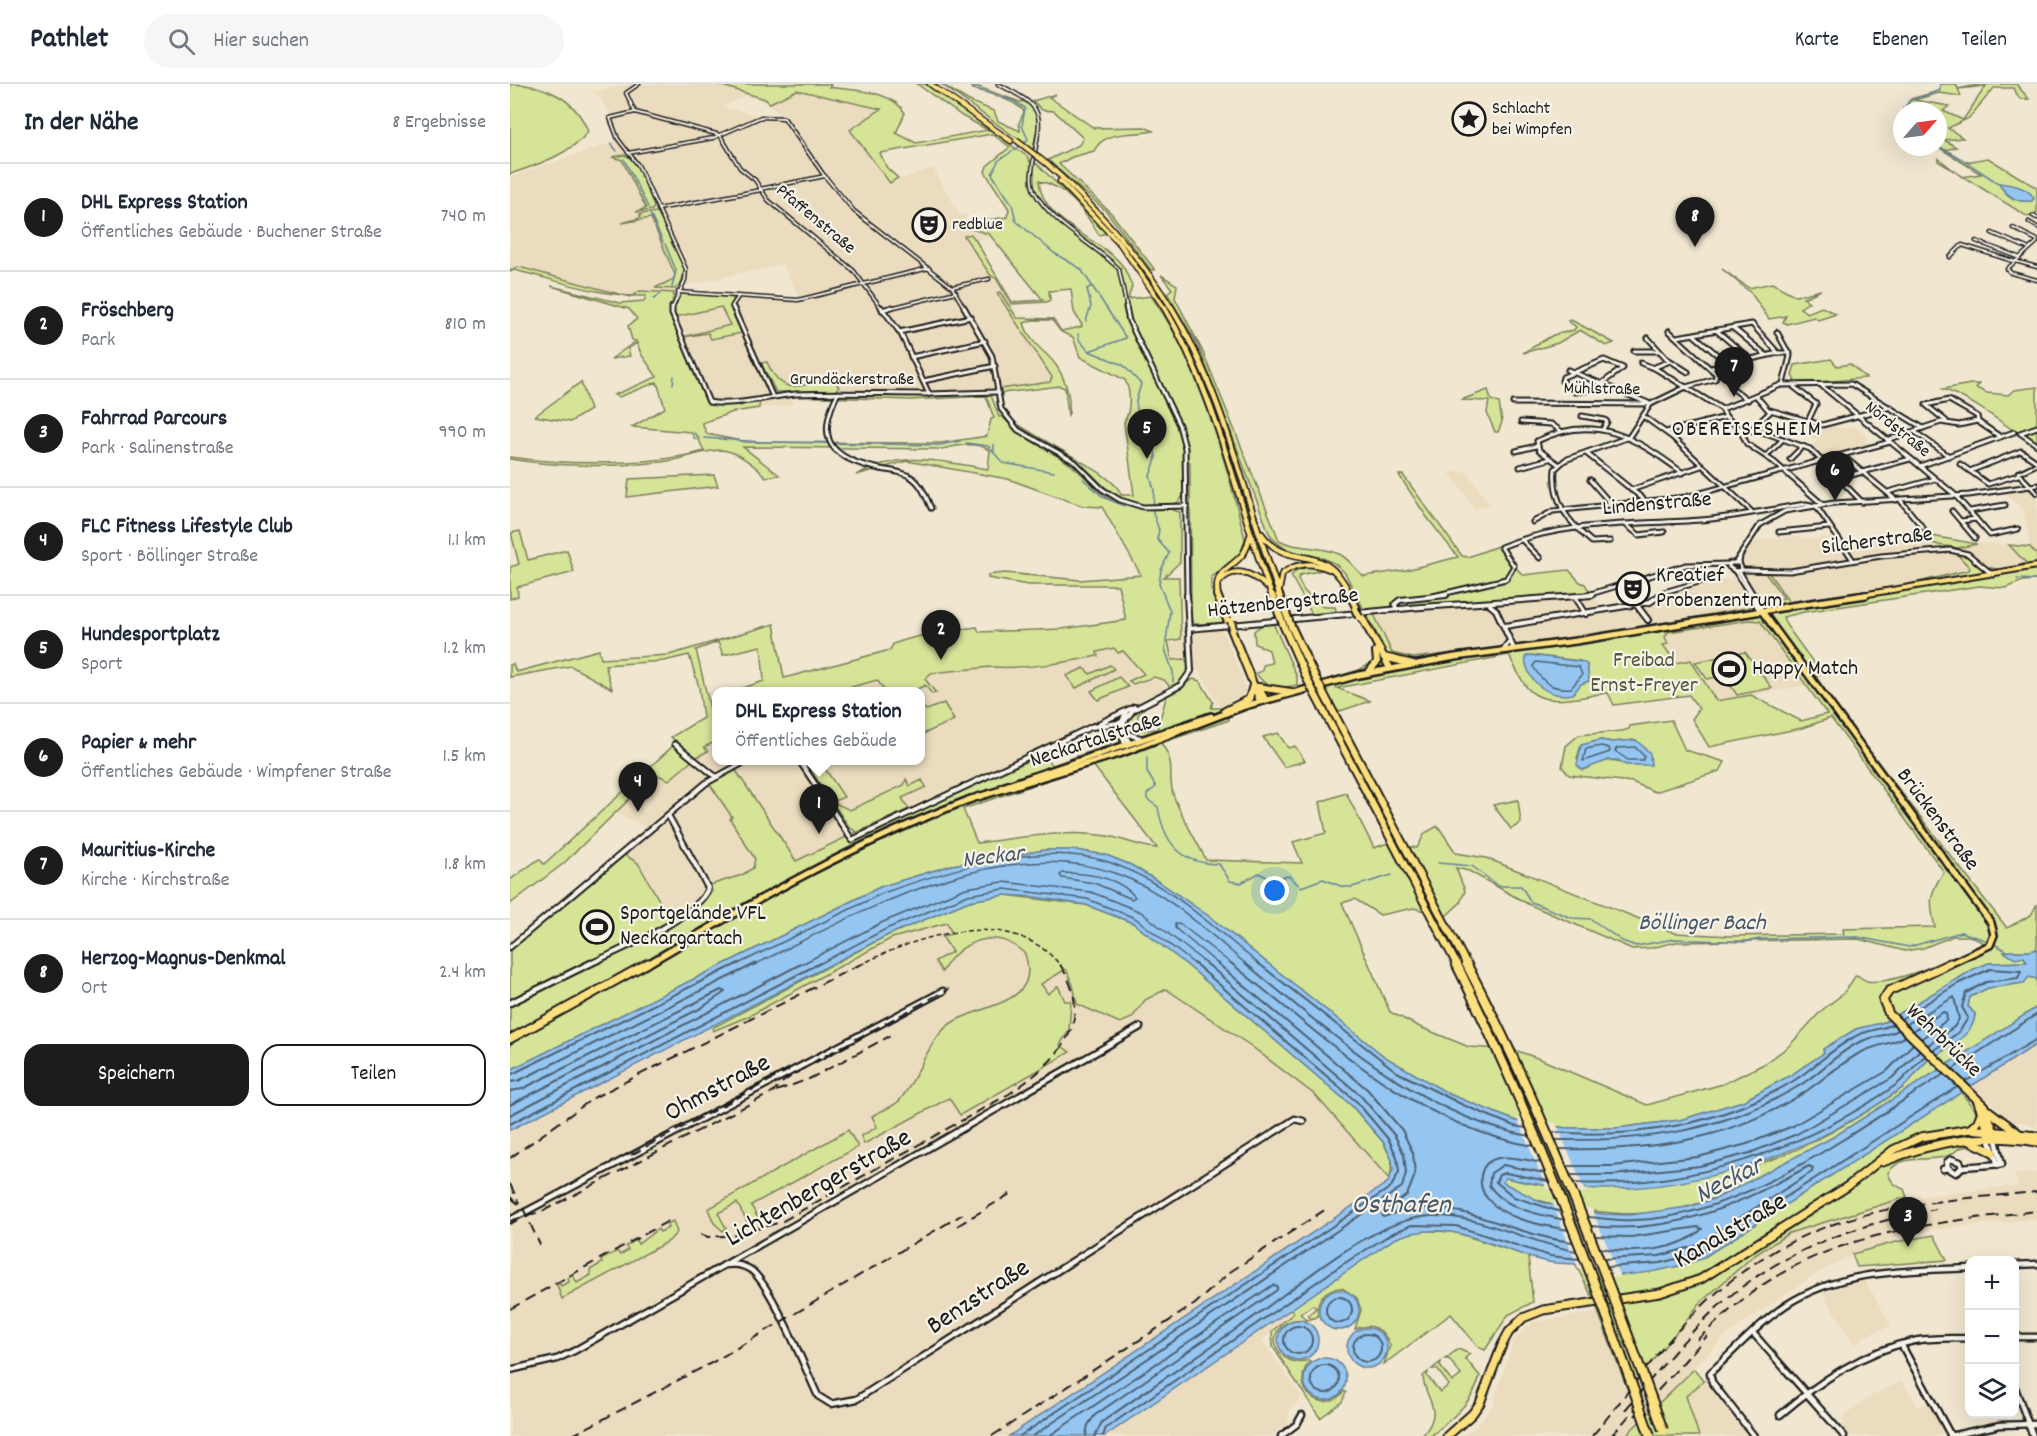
<!DOCTYPE html>
<html lang="de">
<head>
<meta charset="utf-8">
<style>
	body { margin:0; font-family:Dekko,sans-serif; background:#f6f6f7; color:#1f2937 }
	.controls { position:absolute; right:18px; bottom:18px; display:grid; overflow:hidden; border-radius:12px; box-shadow:0 6px 24px #0002 }
	.controls button { width:54px; height:54px; display:grid; place-items:center; padding:0; border:0; border-bottom:2px solid #e0e1e3; background:#fff; color:#1f2937; font:30px sans-serif }
	.compass { position:absolute; left:1383px; top:18px; width:54px; height:54px; border-radius:50%; background:#fff; box-shadow:0 6px 24px #0002; rotate:62deg }
	.you { position:absolute; left:765px; top:807px; width:21px; height:21px; margin:-15px; border:4px solid #fff; border-radius:50%; background:#1a73e8; box-shadow:0 0 0 9px #1a73e833 }
	.badge { display:grid; place-items:center; width:39px; height:39px; border-radius:50%; background:#1c1c1c; color:#fff; font-size:20px; font-weight:700 }
	.pin { position:absolute; translate:-50% -50px; filter:drop-shadow(0 2px 3px #0008) }
	.pin::after { content:''; position:absolute; top:32px; width:21px; height:18px; background:inherit; clip-path:polygon(0 0,100% 0,50% 100%) }
	.popup { position:absolute; left:202px; top:603px; width:213px; height:78px; box-sizing:border-box; display:grid; place-content:center; border-radius:12px; background:#fff; filter:drop-shadow(0 2px 4px #0005); font-size:20px; white-space:nowrap; color:#747a83 }
	.popup b { font-size:22px; color:#1f2937 }
	.popup::after { content:''; position:absolute; left:50%; top:100%; margin-left:-12px; border:12px solid transparent; border-top-color:#fff }
	.list { margin:0; padding:0; list-style:none }
	h2 { display:flex; justify-content:space-between; align-items:center; height:78px; margin:0; padding:0 24px; font-size:26px }
	h2 small { font-size:20px; font-weight:400; color:#747a83 }
	.list li { display:grid; grid-template-columns:39px 1fr auto; gap:18px; align-items:center; box-sizing:border-box; height:108px; padding:0 24px; border-top:2px solid #e0e1e3 }
	.list b { display:block; font-size:22px; white-space:nowrap }
	.list p { margin:0; font-size:20px; white-space:nowrap; color:#747a83 }
	.list em { font-size:20px; font-style:normal; color:#747a83 }
	.actions { display:flex; gap:12px; padding:18px 24px }
	.actions a { flex:1; padding:14px 0; border:2px solid #1c1c1c; border-radius:18px; text-align:center; font-size:21px; color:#1c1c1c }
	.actions .main { background:#1c1c1c; color:#fff }
	.icon { flex:none; width:33px; height:33px; fill:none; stroke:currentColor; stroke-width:2; stroke-linecap:round; stroke-linejoin:round }
	.map { position:relative; flex:none; width:1527px; height:1352px; overflow:hidden }
	header { display:flex; align-items:center; gap:36px; box-sizing:border-box; height:84px; padding:0 30px; background:#fff; border-bottom:2px solid #e0e1e3 }
	header strong { font-size:28px }
	nav { display:flex; gap:33px; margin-inline-start:auto; font-size:21px }
	.search { width:420px; height:54px; background:#f6f6f7; display:flex; align-items:center; gap:15px; box-sizing:border-box; padding:0 21px; border-radius:33px; color:#747a83; font-size:22px }
	main { display:flex }
	aside { flex:1; background:#fff }
	.map>svg:first-child { display:block }
</style>
</head>
<body>
<header>
<strong>Pathlet</strong>
<div class="search"><svg class="icon" aria-label="search" viewBox="0 0 24 24"><circle cx="10" cy="10" r="6"/><path d="M15 15l6 6"/></svg>Hier suchen</div>
<nav><a>Karte</a><a>Ebenen</a><a>Teilen</a></nav>
</header>
<main>
<aside>
<h2>In der Nähe<small>8 Ergebnisse</small></h2>
<ul class="list">
<li><span class="badge">1</span><div><b>DHL Express Station</b><p>Öffentliches Gebäude · Buchener Straße</p></div><em>740 m</em></li>
<li><span class="badge">2</span><div><b>Fröschberg</b><p>Park</p></div><em>810 m</em></li>
<li><span class="badge">3</span><div><b>Fahrrad Parcours</b><p>Park · Salinenstraße</p></div><em>990 m</em></li>
<li><span class="badge">4</span><div><b>FLC Fitness Lifestyle Club</b><p>Sport · Böllinger Straße</p></div><em>1.1 km</em></li>
<li><span class="badge">5</span><div><b>Hundesportplatz</b><p>Sport</p></div><em>1.2 km</em></li>
<li><span class="badge">6</span><div><b>Papier &amp; mehr</b><p>Öffentliches Gebäude · Wimpfener Straße</p></div><em>1.5 km</em></li>
<li><span class="badge">7</span><div><b>Mauritius-Kirche</b><p>Kirche · Kirchstraße</p></div><em>1.8 km</em></li>
<li><span class="badge">8</span><div><b>Herzog-Magnus-Denkmal</b><p>Ort</p></div><em>2.4 km</em></li>
</ul>
<div class="actions"><a class="main">Speichern</a><a>Teilen</a></div>
</aside>
<div class="map">
<svg width="1527" height="1352" viewBox="0 0 1527 1352">
	<rect width="100%" height="100%" fill="#f1e6d0"/>
	<filter id="ink" filterUnits="userSpaceOnUse"><feTurbulence type="fractalNoise" baseFrequency=".0167" numOctaves="2"/><feDisplacementMap in="SourceGraphic" scale="12" xChannelSelector="R" yChannelSelector="G"/><feConvolveMatrix kernelMatrix="1 2 1 2 8 2 1 2 1" color-interpolation-filters="sRGB"/></filter>
	<g filter="url(#ink)">
		<g fill="#ecdcbf" fill-rule="evenodd">
			<path d="M121,0h85l49,15 5,4 27,-13 85,20 -32,21 40,51 43,-14 27,47h7l-4,9 -5,1 2,3h13l15,6 4,4 -16,3 -5,-7 -7,2 32,42 64,108 -66,9 -199,-1 -4,11 -32,3 1,-10 -19,8 -9,-4 -23,2 -39,-89 1,-23 -31,-1 -10,6 -98,-26 -4,2 -18,-4v-92l107,-36 -10,-22 3,-3 -2,-6 -8,-13 -8,-5zM235,12l16,4 19,14 -22,2 -35,-9zM273,180l17,35 -117,-9v-4z"/>
			<path d="M1323,339l7,6 15,-2 14,11 -4,2 8,6 -32,9 -5,-3 -12,3 -11,-9 4,-5 -7,-3 1,-3 -3,-1 5,-10 8,2z"/>
			<path d="M939,388h18l23,33 -16,3z"/>
			<path d="M1527,403v68l-7,-8 -6,-36 -18,-17z"/>
			<path d="M1392,450l37,11 19,3 19,-5 32,2 17,18 -34,6 -35,-16 13,15 -1,2 -68,16 -112,16 -28,2 -18,-29 -21,-12 21,-6 9,-16 47,-5 3,3 37,-2 2,3z"/>
			<path d="M1224,494l19,28 -174,32 -152,19 -21,1 -14,-5 -21,-43 220,-16 15,18 45,-9 19,-11 38,-10z"/>
			<path d="M1246,536l4,1 47,64 -88,17 -20,-26 -23,-13 -14,-18 5,-1 -2,-9 3,-3z"/>
			<path d="M711,544l19,43 6,21 -5,8 -20,8 -22,-38 -10,1v-8l-17,-3 -4,-19 12,-2v-7z"/>
			<path d="M604,564l9,2 23,29 13,-1 9,10 -380,176 -78,21 -9,13 -31,23 -32,-58 -13,-8 -1,-9 21,-19 -29,-14 39,-39 38,-14 15,-9 -4,-3 13,-7v19h204v-68l-84,-1 40,-11 53,-9 111,-8z"/>
			<path d="M460,838l195,67 86,57 65,49 74,85 -381,256h-499v-306l202,-102 1,3 131,-65 48,-28 55,-15z"/>
			<path d="M1527,960v85l-14,-7h-11l-41,-37z"/>
			<path d="M1527,1089v46l-98,10 -44,9 1,4 -39,10 -48,26 -82,57 -102,101h-162l15,-11 15,-21 21,-65 19,-17 65,-10 29,76 74,-86 51,-45 37,-24 108,-34 120,-13 -2,-12z"/>
			<path d="M1355,1196l26,46 -31,12 1,4 -7,2 -32,-51z"/>
			<path d="M782,1223l4,7 -34,26 40,57 -13,15 -1,12 -17,12h-166z"/>
			<path d="M1194,1297l43,55h-48l-13,-40z"/>
			<path d="M1392,1297l16,25 13,-4 16,29 -11,5h-88l-8,-9 5,-5 -4,-4 30,-22z"/>
		</g>
		<g fill="#d6e498" stroke="#79805a" stroke-width="1.5" fill-rule="evenodd">
			<path d="M0,0c34,0 66,14 78,48 -19,23 -51,33 -78,42z"/>
			<path d="M206,0h115l-2,3c25,4 62,2 76,26l-9,20 20,10 72,-13 -26,-14 -45,-32h8l103,73 2,5 7,2 70,69 -8,2c-13,-22 -32,-49 -60,-54 3,42 60,56 83,84 4,6 7,14 10,21l-4,13 23,-3c46,62 76,168 94,243l-5,17 -28,21 -1,12 13,34 -30,1 -3,-5 -1,-157h-5c0,16 5,37 -13,43v5l8,2v50l-16,15h15l2,62 -13,2 4,19 12,-1 5,4c0,12 -9,20 -19,24l-6,-7 -10,-3 -21,7 -4,-3 15,-7 -21,-23 -5,2 -4,-5 -17,4 1,4c-36,7 -71,13 -107,11l-60,6 -6,6 11,14 -4,1 -7,-9 -11,6h-35l5,-1 -7,-10 -40,11h-20l-1,-3 -18,4 -65,-1 31,-10 -3,-35 -38,9 -5,-13 -22,8 14,58 7,-4v37l-13,6 4,4 -13,7 -24,-21 32,-19 -4,-31 -10,-32 -25,6 -59,4 7,24 -41,-23 -61,11v-12l3,-1 3,8 83,-22 2,9 68,-4 105,-31 10,54 106,-28 3,-6c27,-10 56,-13 84,-17l2,5 83,-3 64,-9 -8,-35h-90l-40,-7v-3l17,-2 75,7 61,-5 -39,-68 -19,-1 -75,-27 -101,-18 -51,14c46,-25 83,-14 132,-6l2,-18c-12,-11 -34,-5 -48,-2l-199,-2 36,28 -13,2c-11,-11 -29,-27 -46,-27 -19,1 -39,10 -59,12 -46,5 -105,5 -151,-3v-2c54,8 142,9 194,-6l-5,-11 -5,-2 -3,-6 -59,-5 33,-19 -8,-26 -38,15 -5,-2 43,-18 -16,-23 -4,-11 -9,6 2,7 -19,3 25,-18 -4,-1 -4,-14 9,-7 -8,-10 -78,-23 69,17 24,-2 2,-5c-46,1 -88,-16 -132,-26l-4,2v-3l9,-2 111,30 10,-6 34,2 -4,22 36,87c12,7 23,-2 35,4l3,-2 -3,-3 19,-3 -1,10 -26,4 -31,11 5,11 39,8 195,1c16,-3 30,-4 46,-7l4,-17 3,-1 -8,-22 -76,4 -116,-4 1,-2 196,1 8,22 3,-1c20,24 45,32 69,49 15,11 24,26 40,35l6,-3c-15,-10 -25,-25 -39,-35 -24,-16 -48,-24 -68,-44 20,19 108,56 111,77h13l-10,-73c7,-11 7,-31 1,-42l-45,-23 -7,-20 -12,-5 -9,-12h-19l-9,3c4,14 12,22 22,31 16,14 25,38 23,59l-1,2 -3,-27 -5,-2 -58,7 -2,3v-7l50,-7 2,-5 -55,-84 3,-1 17,26 36,1 8,12 20,-4 1,-2 -8,-13 -3,-23 -22,2 1,9 -3,2 -36,2 -15,-26 -5,-2 -27,-40 7,-2 5,7 36,61 31,-2 -54,-66 -32,-9 50,-8 2,-8 -24,-37 2,-6 23,-19 -18,-13 -112,19 7,15 11,10 -8,5 -40,-53 31,-21 -84,-19 -27,13 -5,-4z"/>
			<path d="M431,0l28,17 25,10 4,10 22,10 -1,-8 5,-11c-5,-10 -39,-21 -51,-23l-3,-5 50,18 8,-1 11,16 -6,33z"/>
			<path d="M1430,0h16l2,5 24,-5h34l13,15h-9l-7,-11h-19l-25,30 -21,10 15,10 -19,2 12,7 -10,3 20,12 22,-4 49,30v25l-9,4 -90,-56v-3l24,19 19,-3 -43,-27v-36h-31l-2,-3 6,-9 28,-8zM1476,2l-23,34 -20,-9 6,-5 -35,-6 25,-7 22,3 -3,-7zM1488,99l23,5 13,10 -3,3c-17,2 -24,-5 -33,-18z"/>
			<path d="M546,10l-7,3 45,31 51,-1 8,4c-21,5 -48,-2 -59,20l-22,6 -13,7 52,49 44,57h-4l-44,-58 -59,-52 31,-15 4,-7 -29,-27 -12,-1 -9,-9z"/>
			<path d="M114,71c15,3 25,38 30,52l-2,3 -16,2 10,-4 -24,-48 -10,-3z"/>
			<path d="M147,128l28,57 -4,15 -6,5 -20,-1 19,-9 1,-4 -24,-57 -29,5 18,-5v-4z"/>
			<path d="M1212,185l27,19 23,-5 24,13 25,-6 -18,8 6,4 -9,6 7,5 15,-6 14,7 -18,6 -4,-3 -27,7 -4,-2 3,-6 -17,3 -18,-26z"/>
			<path d="M651,191l16,10 -2,13 28,54 76,188c18,10 41,5 60,14 11,5 15,15 25,22l42,-6 52,-13 -32,-41 -27,-41h4l59,81 6,1 30,-11c10,11 15,20 25,29l46,-5 11,12 5,2 6,10 -219,16 20,43 21,5 166,-20 167,-30 19,-5 -2,-7 6,5 15,-3 -19,-25h4l20,29 112,-16 68,-16 1,-2 -14,-15c16,1 22,12 36,15 9,3 26,-2 34,-5l-17,-18 21,2 7,8v25l-14,1 -18,7 -26,-2 -175,26 -21,5 3,8 35,48 -5,4 32,47 159,204 24,-13 6,-11v45c-11,5 -20,0 -32,3l19,5 3,5 -38,1 -15,6 -78,47 -14,7 -26,6 -33,20 1,4 -33,22 -48,26 -63,19 -64,8h-49l-51,-7 -67,-27 -64,-37 -175,-140 -51,-35 -28,-17 -25,-10 -31,-5h-30l-93,15 -72,22 -370,183v-120l115,-95 13,8 35,62 31,-24 8,-10 -2,-6 32,-10 11,-7 2,-9 -25,-40 2,-2 -23,-34 26,-14 61,92 61,-29 -7,-4 -16,-23 3,-1 13,6 54,-25 2,-6 4,7 12,-6 4,7 -24,11 7,11 -51,23 5,5 178,-82 12,10 58,-21 -4,-13 3,-4 4,1 6,13 8,-2 -3,-12 3,-9 17,-11 -7,8v10l6,5 13,-1 10,-34 26,-16 7,2 13,21 -2,6h10l8,12 -68,23c17,23 5,32 13,54 8,21 22,42 32,63l96,3 -9,-21 33,-9 -6,-31 26,-9 28,55 14,-5 29,5 8,-15 13,-7 18,27 30,5 189,75 55,3 114,-2 -1,-5 92,-2c-6,-25 -6,-34 9,-55l-113,-154 -29,10 -93,19 -17,-28 7,-10 -10,-14 -75,10 -6,-12c-25,2 -65,18 -83,-8 -6,-9 -11,-20 -16,-30l-172,33 33,13 -33,11 -16,-31 38,-11 14,-8 -1,-9 13,-3 -40,-77c-23,-28 -56,-9 -76,-40l-71,-188 -31,-52 5,-4zM1240,536l10,1 67,93 -26,7 -50,-26 -35,6 -25,-41 -15,3 -13,-18 5,-1 -3,-7 3,-5zM1020,571l50,6 7,4 2,16 -8,3zM583,681l64,83c-18,-1 -32,-9 -50,-12 -42,-7 -88,2 -130,7l-14,-34zM946,784l13,3 59,33 104,45 19,-1 25,-6 182,-3 47,12 18,-3 30,-12h17l14,7c-22,13 -93,43 -117,38 -4,-1 -7,-5 -11,-6l-12,18 -23,18 -32,35 -23,17 -43,21 -76,21 -107,-46 -25,-9 -46,-3 -49,-20 -30,-15 -48,-109 13,-4 25,16 34,-7 31,9 15,-14 5,-12z"/>
			<path d="M179,209l45,5 -4,9 12,26 -31,6 -3,-6 -25,4 47,-12 -9,-18 -46,10 -2,-9 6,-13z"/>
			<path d="M1061,236l43,23 -8,3 -26,-16 -22,13 -35,10 30,-18 21,-5 2,-3 -8,-6z"/>
			<path d="M1321,275l6,7 13,-2 16,14 -70,6 -4,-9 3,-10z"/>
			<path d="M257,278c17,38 33,22 66,16l6,9 -4,4 -59,1 -15,-29z"/>
			<path d="M71,298l9,28 -20,12 -35,-6z"/>
			<path d="M1461,300h8l-3,4 11,5 21,2 6,-5 23,-3v59c-31,-19 -59,-44 -94,-57z"/>
			<path d="M978,306l3,10 8,3 3,19 -4,10h-3l-8,-19 2,-12 -28,-1z"/>
			<path d="M204,391l4,11 -91,11 2,-18z"/>
			<path d="M10,447l8,29 39,-10 7,22 -57,15 1,9 -8,3v-32l9,-3 -8,-31z"/>
			<path d="M1393,447l74,13 -19,4 -19,-3 -40,-13z"/>
			<path d="M799,483l13,3 -22,5 -2,4 6,12 19,16h12l2,6 -24,3 -22,-40 6,-6z"/>
			<path d="M763,539l24,54v8c-16,4 -32,4 -41,-12l6,-2 1,-6 9,-2 -3,-13 -14,-6 -1,-13 8,-6z"/>
			<path d="M1235,568l27,36 -35,7 -13,-19 -17,3 -12,-17z"/>
			<path d="M600,581l4,4 -38,19 -10,-12 18,-8 6,6z"/>
			<path d="M609,593l9,10 -30,13 -7,-9z"/>
			<path d="M434,619l10,17 -33,15v-28l6,3z"/>
			<path d="M1161,636l14,30 40,12 -5,9 -65,21 -23,-10 -63,-7 -7,-8 4,-21 13,-11 43,-4 7,-2 1,-3zM1091,656l11,2 24,-2 -10,25c-15,-10 -28,-1 -43,5l-6,-12 4,-13z"/>
			<path d="M768,649l10,15 7,-2 10,15 -21,6 -21,-30z"/>
			<path d="M164,661l19,15 -24,20 -14,-6 -92,90 -53,40v-24l29,-21 5,5z"/>
			<path d="M313,677h7l-6,6 20,30 -12,5 -22,-33z"/>
			<path d="M1008,716l3,23 -10,6 -18,-24z"/>
			<path d="M495,811l81,10 47,18 54,42 164,140 32,37 9,18 -2,20 -75,-85 -64,-49 -85,-57 -21,11 -13,18 -12,5 -43,-19 -4,-19 -7,-16 -25,15 7,10 10,-8 7,15h6l-2,29 -9,15 10,7 -110,63 -11,-17 -85,46 -3,-8 16,-9 -5,-11c8,-5 22,-9 28,-16 17,-21 25,-51 44,-71 25,-26 100,-19 81,-75 -29,-28 -65,-14 -83,18l-7,-11 17,-9 -10,-16 10,-2 -5,-11 -55,15 -143,78 -36,15 -1,-3 176,-93 81,-34z"/>
			<path d="M1519,893l8,2v28c-73,48 -147,98 -223,141 -40,22 -80,46 -124,58 -42,12 -84,9 -126,0 -17,-3 -52,-11 -63,-24l5,-4c72,17 114,10 185,-2 21,-4 43,-5 63,-11 46,-12 107,-48 146,-75 11,-8 16,-18 25,-27 15,-15 49,-24 50,-49l-7,-8 2,-9 18,-9 29,-4z"/>
			<path d="M1451,1008l16,21 11,31 -29,4c-18,21 -56,0 -71,25 3,9 7,13 16,16l3,8 -118,36 -37,24 -51,45 -73,89 -34,-90 -18,-36 42,9 62,-8 21,-7z"/>
			<path d="M338,1046l10,17 -107,58 11,21 -11,3 -14,-26 -19,10 8,15 -3,3 -9,-8 -6,-14z"/>
			<path d="M163,1137l4,11 -8,9 -107,58 -5,-14 3,-2 1,3 8,-4 -1,-4 5,-3 4,8 14,-8 -1,-5 12,-7 -1,-3 16,-9 3,4 8,-5 -2,-4 10,-6 2,4 20,-15 2,3 8,-4 -1,-4z"/>
			<path d="M905,1146l39,2 74,24 5,46 -25,13 -23,35 -7,-3 -27,-33 -67,50 6,-18c-6,-17 -18,-24 -35,-17l6,-19 -4,-12 -15,-10c-17,0 -27,12 -24,28l-7,3 -3,-4 8,-7 -3,-3 -13,9 8,6c-36,-5 -44,31 -16,41 6,2 14,-1 18,0 -22,27 13,57 34,30l2,1 -4,10 -22,16 -47,-71 -1,-16 22,-18 -2,-3 -7,2 7,-5 102,-68z"/>
			<path d="M1424,1151l13,25 -90,7 -5,-13 44,-12z"/>
			<path d="M948,1265l12,5 -5,4 15,18c-7,27 -29,43 -49,60h-9c24,-27 2,-36 1,-60l5,-4 -1,4 13,16 9,-7 -12,-16h-5l9,-7 -1,4 12,16 9,-7 -12,-16h-4z"/>
			<path d="M1184,1285l10,12 -18,15 13,40h-74z"/>
		</g>
		<g fill="#95c5f1" stroke="#65819c" stroke-width="1.5">
			<path d="M1488,99c12,1 30,4 36,15l-2,3c-18,2 -25,-6 -34,-18z"/>
			<path d="M1019,571l55,7 3,3 2,16 -8,3 -8,10c-25,5 -46,-12 -48,-37z"/>
			<path d="M1091,656l11,2 24,-2 14,13 1,12h-25l-8,-5h-9l-27,10 -5,-5 4,-20z"/>
			<path d="M535,766h30l31,5 25,10 28,17 51,35 175,140 64,37 67,27 51,7h49l64,-8 63,-19 48,-26 33,-22 -1,-4 33,-20 29,-7 89,-53 15,-6 38,-1 -3,-5 -9,2 -11,-7c12,-3 21,2 33,-3v30l-8,-2 -5,6 -36,5 -18,9 -2,9 7,8c-1,24 -33,36 -49,48 -9,7 -14,19 -24,26 -114,81 -258,122 -396,90l-4,4 39,20 61,12 27,1 30,-4 29,-4 29,-9 118,-62 202,-129v37l-336,215c-26,9 -71,20 -99,14 -9,-2 -17,-7 -26,-9 -9,-1 -19,0 -28,-2 -56,-12 -94,-47 -154,-23l-289,197h-96l379,-254 5,-12 -1,-10 -8,-17 -32,-37 -165,-141 -54,-42 -47,-18 -52,-8 -29,-2 -36,6 -81,34 -378,195v-60l370,-183 72,-22z"/>
			<circle cx="829" cy="1226" r="20"/>
			<circle cx="788" cy="1256" r="20"/>
			<circle cx="857" cy="1264" r="20"/>
			<circle cx="815" cy="1295" r="21"/>
		</g>
		<g fill="#f1e6d0">
			<path d="M1007,1034l39,5 30,70 -39,-3z"/>
			<path d="M1042,1117l40,8 28,68 -17,-1 -25,-8z"/>
		</g>
		<g fill="none" stroke-linecap="round" stroke-linejoin="round">
			<g stroke="#4c6071" stroke-width="1.5">
				<path d="M1026,578l43,5 3,8 -11,13c-19,2 -29,-6 -38,-22z"/>
				<path d="M1091,662l8,2 1,4 -27,9 3,-12z"/>
				<path d="M1125,663l9,9 -1,4h-15l-13,-9 2,-3z"/>
				<path d="M553,789c24,0 56,4 72,24l-3,2 -38,-16 -32,-5 -2,-3z"/>
				<path d="M226,881l147,-72c65,-23 154,-52 222,-32 59,18 108,66 155,104"/>
				<path d="M244,881c101,-50 248,-134 363,-91 49,17 91,58 130,91"/>
				<path d="M290,881l83,-43 83,-34 37,-6 88,10 50,20 67,53"/>
				<path d="M307,881l69,-36 82,-34 36,-6 83,10 48,19 61,47"/>
				<path d="M709,881l-44,-37v-4l4,-1 54,42"/>
			</g>
			<g stroke="#4c6071" stroke-width="2">
				<path d="M707,879l150,126 35,41 11,23 2,22 -8,20 -25,18 1,4c10,-3 21,-8 31,-9 56,-4 105,29 159,34"/>
				<path d="M721,879c90,72 185,164 303,183"/>
				<path d="M735,879c82,67 178,155 285,173"/>
				<path d="M748,879l139,109 66,33 51,21 12,2"/>
				<path d="M1391,935l56,-35 33,-15 31,2 -3,7 -32,4 -20,11 -4,14 6,11 -9,14 -25,18"/>
				<path d="M1397,940l47,-27 5,22 -5,8 -26,18"/>
				<path d="M1403,947l30,-19 3,1 1,7 -26,19"/>
				<path d="M1443,985l84,-55"/>
				<path d="M0,991l229,-112"/>
				<path d="M1456,997l71,-42"/>
				<path d="M0,998l8,-1 239,-118"/>
				<path d="M0,1007l12,-2 199,-99 4,2 -24,16 -191,97"/>
				<path d="M0,1031l293,-152"/>
				<path d="M0,1040l310,-161"/>
				<path d="M1042,1048c84,7 170,-7 243,-52 20,-13 37,-31 59,-43 12,-7 27,-7 39,-13"/>
				<path d="M1046,1056c87,1 164,-7 241,-53 22,-12 40,-35 63,-45 12,-6 26,-6 39,-12"/>
				<path d="M1050,1065c88,2 165,-7 242,-55 20,-13 38,-31 60,-42 13,-7 29,-8 43,-15"/>
				<path d="M1031,1079c-18,-4 -56,-15 -60,13 -1,8 1,16 6,22 17,22 55,27 81,32"/>
				<path d="M1056,1082h46l86,-9 49,-13 46,-18 94,-55 26,-27"/>
				<path d="M1035,1089l-42,-8 -12,8 -2,12c15,24 49,29 75,35"/>
				<path d="M1060,1091h43l87,-9 50,-13 47,-19 95,-56 28,-28"/>
				<path d="M1038,1097l-42,-8 -7,2 -3,7 18,15 47,15"/>
				<path d="M1064,1099c115,6 229,-33 322,-98 11,-8 18,-20 29,-29"/>
				<path d="M1078,1133c15,1 31,4 46,3 105,-1 224,-91 310,-146"/>
				<path d="M1081,1142c83,9 147,-21 218,-60l4,2 -1,4 -117,74 -36,10 -55,3"/>
				<path d="M1085,1152l36,1 67,-10 4,2c-24,23 -71,25 -102,19"/>
				<path d="M1098,1183l52,-4 39,-10 258,-166"/>
				<circle cx="829" cy="1226" r="13"/>
				<circle cx="788" cy="1256" r="14"/>
				<circle cx="857" cy="1264" r="14"/>
				<circle cx="815" cy="1295" r="14"/>
				<path d="M510,1352l371,-249 8,-15 -2,-15 -8,-17 -32,-38 -163,-139"/>
				<path d="M523,1352l369,-249 4,-14 -2,-19 -9,-18 -35,-41 -154,-132"/>
				<path d="M539,1352l224,-151 4,1v4l-182,125 -7,10 -2,11"/>
				<path d="M585,1352l7,-14c48,-34 97,-67 146,-101 48,-33 125,-103 183,-105 49,-2 97,27 145,35"/>
				<path d="M593,1352l3,-8 234,-162 51,-32 21,-9 44,1 94,30 30,3"/>
			</g>
			<g stroke="#65819c" stroke-width="1.5">
				<path d="M463,0l2,5 39,12 11,7 -3,18 6,13 -4,5"/>
				<path d="M1411,13l19,-7v-6"/>
				<path d="M1396,22l3,-5 10,-3"/>
				<path d="M1393,24l2,3"/>
				<path d="M101,59l2,2"/>
				<path d="M103,62l4,5"/>
				<path d="M510,62l-22,15 -6,13 20,30 4,17 38,32 27,16 45,69 -37,13 34,14 18,19 -5,17 3,23 15,19 2,16 -6,17 4,14 -1,23 6,17 -2,9 12,14 -8,17 -2,14 11,27 -5,38 8,23v10"/>
				<path d="M1428,62l27,15"/>
				<path d="M114,75l24,48"/>
				<path d="M1456,78l32,21"/>
				<path d="M140,130l13,28"/>
				<path d="M155,160l11,26 -4,17"/>
				<path d="M144,215l6,-5"/>
				<path d="M576,237l5,-15 -4,-17 5,-3"/>
				<path d="M568,250l1,6 9,10"/>
				<path d="M163,300l1,-8"/>
				<path d="M184,349l5,5"/>
				<path d="M194,354l59,4 177,3 20,-4"/>
				<path d="M456,359l22,3 15,17 51,9"/>
				<path d="M484,360v8"/>
				<path d="M573,395l20,18 21,9"/>
				<path d="M1507,495l20,1"/>
				<path d="M637,673v15l9,15 -9,7v5l11,8c6,36 23,57 61,57l11,17 11,2 18,-10 11,6 19,-3 12,11 22,-8 20,8h9l40,-12"/>
				<path d="M928,779l34,3 26,20h23l10,16 41,16 19,1 31,22 14,5 38,-7 71,3 15,-3 97,-2 52,10 52,-15 24,8"/>
				<path d="M1484,860l13,7"/>
			</g>
			<defs>
				<g id="minor-far3">
					<path d="M488,0c49,25 44,28 35,79 -1,9 -3,19 1,28 18,34 59,52 85,78l8,40"/>
					<path d="M125,28l-9,-19 13,-9"/>
					<path d="M118,69l85,-15 48,-21 23,1 39,56 31,37 98,76 13,22"/>
					<path d="M250,105l65,-13"/>
					<path d="M148,125l103,-19"/>
					<path d="M1523,132l4,2"/>
					<path d="M1519,138l8,5"/>
					<path d="M1503,144l24,12"/>
					<path d="M1482,149l35,15"/>
					<path d="M1466,157l42,16"/>
					<path d="M1527,158l-30,27 4,4 26,7"/>
					<path d="M1440,173l12,-12 51,16"/>
					<path d="M1505,177l22,6"/>
					<path d="M442,203l37,-8"/>
					<path d="M168,208l120,8 131,-32"/>
					<path d="M162,225l13,-29 1,-11 -48,-104 -20,-26 -8,-21 25,-6 85,23 20,33 15,12 13,20 86,71 28,38"/>
					<path d="M223,225l-1,-3 6,-9"/>
					<path d="M376,225l70,-17"/>
				</g>
				<g id="minor-far2">
					<path d="M162,223v7l37,88c21,5 63,-6 87,-8 44,-2 89,0 133,0"/>
					<path d="M223,223l39,88"/>
					<path d="M371,223l20,27 28,60"/>
					<path d="M454,223l28,49 9,53 17,21 57,32 27,27 18,11 23,7 44,-1"/>
					<path d="M616,223l3,14 50,104 6,23 2,148"/>
					<path d="M372,226l10,-3"/>
					<path d="M1223,244l33,27"/>
					<path d="M1207,247l33,28"/>
					<path d="M389,248l72,-15"/>
					<path d="M1184,251l34,29"/>
					<path d="M1167,253l75,-13 26,29"/>
					<path d="M1138,254l18,20 22,14"/>
					<path d="M1124,267h25"/>
					<path d="M401,273l74,-16"/>
					<path d="M1094,276l19,8 -29,21 -19,3 -13,-11 1,-4z"/>
					<path d="M1131,279l15,6 66,40"/>
					<path d="M1145,283l15,-6"/>
					<path d="M1201,284l67,-15h12"/>
					<path d="M1058,286l80,33"/>
					<path d="M413,297l72,-15"/>
					<path d="M1272,301l69,-1 72,44"/>
					<path d="M1312,302l132,108 36,41 28,-6"/>
					<path d="M1284,303l22,17 -8,17"/>
					<path d="M1222,304l16,12"/>
					<path d="M328,309c-24,47 -7,66 42,76 11,2 22,2 31,8 11,7 15,20 20,31"/>
					<path d="M419,310l67,-2"/>
					<path d="M1003,319l138,1 35,-17 29,-8 1,-5 -47,-43"/>
					<path d="M1212,325l4,8 13,11 8,16 27,18 48,42"/>
					<path d="M1212,325l61,-25 7,-28 -13,-24"/>
					<path d="M1260,326l52,15 69,-18"/>
					<path d="M1072,332l23,4 2,2 -4,7"/>
					<path d="M1133,332l29,21 79,74"/>
					<path d="M1436,337l-20,-16 23,-5 28,16 1,5"/>
					<path d="M1011,338l30,2 10,7"/>
					<path d="M1527,343l-17,6 17,12"/>
					<path d="M1229,344l27,5 44,16 52,53"/>
					<path d="M1242,345l18,-17 -13,-15"/>
					<path d="M1156,348l60,-15"/>
					<path d="M1405,348l34,24"/>
					<path d="M1377,356l54,-18 18,3 18,-4 22,15"/>
					<path d="M1006,367l20,-5"/>
					<path d="M1076,369l61,49"/>
					<path d="M1256,372l17,-17"/>
					<path d="M1333,372l53,44"/>
					<path d="M1280,375l13,-13"/>
					<path d="M1048,380l-19,-14 -2,-9c58,-29 99,-3 146,32"/>
					<path d="M1450,380l10,7"/>
					<path d="M1527,380l-19,9 19,20"/>
					<path d="M1410,382l94,-34"/>
					<path d="M1010,383l29,-8"/>
					<path d="M1508,391l-30,9 -18,-13 51,-20 16,11"/>
					<path d="M1327,395l73,-20"/>
					<path d="M1080,396l21,24"/>
					<path d="M1121,406l70,-24"/>
					<path d="M1378,408l47,-13"/>
					<path d="M1391,417l22,27"/>
					<path d="M1442,427l23,27"/>
					<path d="M1460,427l35,-6"/>
					<path d="M1451,437l15,-2"/>
					<path d="M1023,438l20,-11 133,-14 204,-55"/>
					<path d="M1115,440l14,11 25,-3"/>
					<path d="M1269,448l50,-5"/>
					<path d="M1012,456l18,18"/>
					<path d="M1100,457l-18,1c-24,-20 -40,-40 -37,-73l10,-9 64,-23 21,-32"/>
					<path d="M1220,479h9l3,7 -7,1 -6,-4z"/>
					<path d="M1225,479l25,-38 25,-14 49,-8 135,-8 68,-10"/>
					<path d="M1229,479l1,-7"/>
					<path d="M1232,486l48,1 91,-15 69,-6 18,4 25,21"/>
					<path d="M1225,487l16,25"/>
					<path d="M1229,487l15,25"/>
					<path d="M1111,501l9,11"/>
					<path d="M923,512l73,-17 8,-13 -13,-19c63,-26 133,-22 200,-27 35,-3 70,-11 105,-16l10,2 37,54"/>
					<path d="M1074,512l102,-31 43,-1"/>
					<path d="M1148,512l6,-4 42,-12"/>
				</g>
				<g id="minor-far1">
					<path d="M1119,511l19,25"/>
					<path d="M1240,511l9,14"/>
					<path d="M1243,511l8,13"/>
					<path d="M1066,514l10,16"/>
					<path d="M980,521l6,5 18,39"/>
					<path d="M886,525l-1,-5 5,-4 46,-5"/>
					<path d="M995,542l145,-24 10,-7"/>
					<path d="M678,545l233,-22 171,-12"/>
					<path d="M993,566l6,-8"/>
					<path d="M616,628l-7,17 7,17"/>
					<path d="M614,638v11l6,11"/>
					<path d="M590,639l34,-16"/>
					<path d="M582,643l32,-5 9,-12 48,-25 10,-14 -4,-76"/>
					<path d="M615,649l15,5"/>
					<path d="M165,660l41,33"/>
					<path d="M289,676l53,80 241,-114"/>
					<path d="M0,863l196,-164 42,-23"/>
					<path d="M78,881c30,-15 109,-46 120,-77l-40,-73"/>
				</g>
				<g id="minor">
					<path d="M0,919l81,-40"/>
					<path d="M1479,1054l9,27"/>
					<path d="M1441,1075l9,3 2,5 -6,6 -8,-5 -1,-6z"/>
					<path d="M1452,1083l40,-3 -6,-24"/>
					<path d="M1433,1085l5,-1"/>
					<path d="M0,1136l433,-229"/>
					<path d="M214,1181c10,-1 18,-1 27,5 21,16 54,98 67,126l13,8 26,-5 438,-280 8,2"/>
					<path d="M1504,1181l23,-1"/>
					<path d="M1243,1249l91,103"/>
					<path d="M1504,1253h23"/>
					<path d="M1391,1260l50,92"/>
					<path d="M0,1286l47,-11 17,-8 566,-324"/>
					<path d="M1504,1301l19,51"/>
					<path d="M1270,1331c39,-33 83,-64 134,-74 18,-4 37,-2 56,-3"/>
					<path d="M771,1352l16,-12 5,-9"/>
					<path d="M1244,1352l-42,-54 -2,-9c25,-23 48,-49 76,-68 55,-36 121,-34 184,-37"/>
					<path d="M1440,1352l50,-11 37,-1"/>
				</g>
				<path id="major-far2" d="M1346,512l181,-30"/>
				<g id="major-far1">
					<path d="M1274,523l82,-12"/>
					<path d="M1251,526l230,313 3,12 -4,10 -43,20"/>
					<path d="M492,703l209,-71"/>
					<path d="M458,716l154,-47 123,-47 114,-31 96,-18 121,-16 211,-34"/>
					<path d="M136,881c108,-64 207,-121 325,-166"/>
				</g>
				<g id="major">
					<path d="M1440,879l-61,28 -6,9 6,14 95,92 12,31"/>
					<path d="M0,955l138,-76"/>
					<path d="M1468,1018l11,31"/>
					<path d="M1479,1027l28,21"/>
					<path d="M1460,1045l7,-6 5,-12"/>
					<path d="M1456,1055l27,13"/>
					<path d="M1373,1078c51,-21 99,-29 154,-20"/>
					<path d="M937,1352l25,-22 8,-11 22,-58 7,-13 14,-14 20,-8 117,-17 41,-14 147,-93 45,-36 28,-13 49,-8 67,7"/>
				</g>
				<g id="highway-far2">
					<path d="M420,0l81,57"/>
					<path d="M537,80c49,43 91,89 125,145"/>
					<path d="M550,97l60,63 45,65"/>
				</g>
				<g id="highway-far1">
					<path d="M654,223c54,90 72,193 108,289"/>
					<path d="M661,223c54,89 74,193 109,289"/>
					<path d="M751,449c28,41 62,3 90,63"/>
					<path d="M709,498c14,-17 33,-9 47,4"/>
					<path d="M769,506l3,-16c15,-12 30,-12 47,-5"/>
					<path d="M708,512c-5,-26 11,-25 25,-42 4,-5 5,-12 7,-18"/>
				</g>
				<g id="highway">
					<path d="M707,511l11,27"/>
					<path d="M762,511l7,19"/>
					<path d="M769,511l7,18"/>
					<path d="M840,511l7,14"/>
					<path d="M851,532l29,52"/>
					<path d="M781,542l25,53"/>
					<path d="M774,543l24,54"/>
					<path d="M721,545l29,72"/>
					<path d="M874,573l29,7"/>
					<path d="M859,588l8,-10 -1,-11"/>
					<path d="M748,603l7,12"/>
					<path d="M748,603l33,5"/>
					<path d="M715,627l24,-12 4,-14"/>
				</g>
			</defs>
			<use href="#minor-far3" stroke="#1c1c1c" stroke-width="5"/>
			<use href="#minor-far2" stroke="#1c1c1c" stroke-width="7"/>
			<use href="#minor-far1" stroke="#1c1c1c" stroke-width="8"/>
			<use href="#minor" stroke="#1c1c1c" stroke-width="9"/>
			<use href="#major-far2" stroke="#1c1c1c" stroke-width="8"/>
			<use href="#major-far1" stroke="#1c1c1c" stroke-width="10"/>
			<use href="#major" stroke="#1c1c1c" stroke-width="11"/>
			<use href="#highway-far2" stroke="#1c1c1c" stroke-width="7"/>
			<use href="#highway-far1" stroke="#1c1c1c" stroke-width="8"/>
			<use href="#highway" stroke="#1c1c1c" stroke-width="10"/>
			<use href="#minor-far3" stroke="#f7f3e8" stroke-width="2"/>
			<use href="#minor-far2" stroke="#f7f3e8" stroke-width="3"/>
			<use href="#minor-far1" stroke="#f7f3e8" stroke-width="4"/>
			<use href="#minor" stroke="#f7f3e8" stroke-width="4.5"/>
			<use href="#major-far2" stroke="#fce080" stroke-width="4"/>
			<use href="#major-far1" stroke="#fce080" stroke-width="5"/>
			<use href="#major" stroke="#fce080" stroke-width="7"/>
			<use href="#highway-far2" stroke="#fce080" stroke-width="4"/>
			<use href="#highway-far1" stroke="#fce080" stroke-width="4.5"/>
			<use href="#highway" stroke="#fce080" stroke-width="6"/>
			<path stroke="#1c1c1c" stroke-width="1.5" stroke-dasharray="5 3" stroke-linecap="butt" d="M350,881c57,-29 150,-61 200,0"/>
			<g stroke="#1c1c1c" stroke-width="2" stroke-dasharray="11 6" stroke-linecap="butt">
				<path d="M266,1007l33,-12 81,-43"/>
				<path d="M121,1071l158,-85"/>
				<path d="M0,1074l85,-61 268,-134"/>
				<path d="M0,1100l9,19"/>
				<path d="M0,1113l13,11 17,37"/>
				<path d="M0,1137l33,-10 230,-119 11,-11 33,-21 132,-71"/>
				<path d="M447,1142l58,-35"/>
				<path d="M190,1150l8,3 29,-2 44,-13 228,-128c47,-32 90,-72 50,-131"/>
				<path d="M0,1225l160,-89"/>
				<path d="M1187,1256c24,-22 47,-44 75,-61 78,-49 175,-58 265,-68"/>
				<path d="M1115,1326c27,-31 52,-64 82,-93 62,-62 144,-92 229,-108"/>
				<path d="M1125,1332l72,-80"/>
				<path d="M61,1352l144,-75 248,-147"/>
				<path d="M482,1352l203,-132 35,-32 99,-65"/>
				<path d="M1082,1352c33,-38 61,-80 96,-116 106,-110 206,-116 349,-128"/>
				<path d="M1101,1352l26,-29"/>
			</g>
			<defs>
				<path id="highway-bridge-far2" d="M506,56l31,24"/>
				<g id="highway-bridge-far1">
					<path d="M845,525l4,8"/>
					<path d="M776,529l5,13"/>
					<path d="M769,530l5,13"/>
					<path d="M721,537l2,8"/>
					<path d="M806,595l151,286"/>
					<path d="M798,597l149,284"/>
				</g>
				<g id="highway-bridge">
					<path d="M946,879c76,154 138,312 194,473"/>
					<path d="M956,879c79,150 139,308 197,467"/>
				</g>
			</defs>
			<use href="#highway-bridge-far2" stroke="#1c1c1c" stroke-width="7" stroke-linecap="butt"/>
			<use href="#highway-bridge-far1" stroke="#1c1c1c" stroke-width="10" stroke-linecap="butt"/>
			<use href="#highway-bridge" stroke="#1c1c1c" stroke-width="12" stroke-linecap="butt"/>
			<use href="#highway-bridge-far2" stroke="#fce080" stroke-width="4"/>
			<use href="#highway-bridge-far1" stroke="#fce080" stroke-width="6"/>
			<use href="#highway-bridge" stroke="#fce080" stroke-width="8"/>
		</g>
	</g>
	<defs>
		<symbol id="sight-ring" viewBox="-11 -11 22 22"><circle r="9.5" fill="#f7f3e8" stroke="#1c1c1c" stroke-width="1.5"/><path d="M0-6L1.8-2.2L6-1.7L2.9 1.2L3.7 5.4L0 3.3L-3.7 5.4L-2.9 1.2L-6-1.7L-1.8-2.2Z" fill="#1c1c1c"/></symbol>
		<symbol id="theatre-ring" viewBox="-11 -11 22 22"><circle r="9.5" fill="#f7f3e8" stroke="#1c1c1c" stroke-width="1.5"/><path d="M-5-5.5Q0-4 5-5.5V0Q5 5 0 6Q-5 5-5 0ZM-3.3-2.5H-1v1.5H-3.3ZM1-2.5H3.3v1.5H1ZM-2.8 1Q0 5.5 2.8 1Z" fill="#1c1c1c"/></symbol>
		<symbol id="stadium-ring" viewBox="-11 -11 22 22"><circle r="9.5" fill="#f7f3e8" stroke="#1c1c1c" stroke-width="1.5"/><path d="M0-5a6.5 5 0 1 0 0 10a6.5 5 0 1 0 0-10ZM-3.5-1.8h7v3.6h-7Z" fill="#1c1c1c"/></symbol>
	</defs>
	<g fill-rule="evenodd">
		<use href="#sight-ring" x="940" y="16" width="38" height="38"/>
		<use href="#theatre-ring" x="400" y="122" width="38" height="38"/>
		<use href="#theatre-ring" x="1104" y="486" width="38" height="38"/>
		<use href="#stadium-ring" x="1200" y="566" width="38" height="38"/>
		<use href="#stadium-ring" x="68" y="824" width="38" height="38"/>
	</g>
	<g text-anchor="middle" dominant-baseline="central" stroke-width="4.5" stroke-linejoin="round" paint-order="stroke">
		<g font-size="18" fill="#1c1c1c" stroke="#f7f3e8" text-anchor="start">
			<text x="982" y="25">Schlacht<tspan x="982" dy="21">bei Wimpfen</tspan></text>
			<text x="442" y="141">redblue</text>
		</g>
		<g font-size="18" fill="#1c1c1c" stroke="#f7f3e8">
			<text transform="translate(305 136) rotate(40)">Pfaffenstraße</text>
			<text x="342" y="296">Grundäckerstraße</text>
			<text transform="translate(1092 306) rotate(1)">Mühlstraße</text>
			<text transform="translate(1387 346) rotate(39)">Nordstraße</text>
		</g>
		<g font-size="22" letter-spacing="1.5" fill="#1c1c1c" stroke="#f7f3e8">
			<text x="1237" y="346">OBEREISESHEIM</text>
		</g>
		<g font-size="22" fill="#1c1c1c" stroke="#f7f3e8">
			<text transform="translate(1147 421) rotate(-5)">Lindenstraße</text>
			<text transform="translate(1367 458) rotate(-7)">Silcherstraße</text>
			<text transform="translate(773 520) rotate(-6)">Hätzenbergstraße</text>
			<text transform="translate(586 657) rotate(-18)">Neckartalstraße</text>
			<text transform="translate(1427 736) rotate(53)">Brückenstraße</text>
			<text transform="translate(1433 957) rotate(44)">Wehrbrücke</text>
		</g>
		<g font-size="22" fill="#1c1c1c" stroke="#f7f3e8" text-anchor="start">
			<text x="1146" y="492">Kreatief<tspan x="1146" dy="25">Probenzentrum</tspan></text>
			<text x="1242" y="585">Happy Match</text>
			<text x="110" y="830">Sportgelände VFL<tspan x="110" dy="25">Neckargartach</tspan></text>
		</g>
		<g font-size="22" fill="#545841" stroke="#f7f3e8">
			<text x="1134" y="577">Freibad<tspan x="1134" dy="25">Ernst-Freyer</tspan></text>
		</g>
		<g font-size="24" font-style="italic" fill="#465767" stroke="#f7f3e8">
			<text transform="translate(483 774) rotate(-7)">Neckar</text>
			<text x="1192" y="840">Böllinger Bach</text>
		</g>
		<g font-size="27" fill="#1c1c1c" stroke="#f7f3e8">
			<text transform="translate(208 1005) rotate(-28)">Ohmstraße</text>
			<text transform="translate(309 1105) rotate(-30)">Lichtenbergerstraße</text>
			<text transform="translate(1221 1148) rotate(-30)">Kanalstraße</text>
			<text transform="translate(469 1214) rotate(-33)">Benzstraße</text>
		</g>
		<g font-size="28" font-style="italic" fill="#465767" stroke="#f7f3e8">
			<text transform="translate(1220 1098) rotate(-27)">Neckar</text>
			<text x="891" y="1123">Osthafen</text>
		</g>
	</g>
</svg>
<div class="controls">
<button>+</button>
<button>−</button>
<button><svg class="icon" aria-label="layers" viewBox="0 0 24 24"><path d="M12 4l9 5-9 5-9-5zM3 14l9 5 9-5"/></svg></button>
</div>
<svg class="compass" viewBox="-18 -18 36 36"><path d="M0-13l5 13h-10z" fill="#e53935"/><path d="M0 13l5-13h-10z" fill="#747a83"/></svg>
<div class="you"></div>
<div class="pin badge" style="left:309px;top:750px">1</div>
<div class="popup"><b>DHL Express Station</b>Öffentliches Gebäude</div>
<div class="pin badge" style="left:431px;top:576px">2</div>
<div class="pin badge" style="left:1398px;top:1163px">3</div>
<div class="pin badge" style="left:128px;top:728px">4</div>
<div class="pin badge" style="left:637px;top:375px">5</div>
<div class="pin badge" style="left:1325px;top:417px">6</div>
<div class="pin badge" style="left:1224px;top:313px">7</div>
<div class="pin badge" style="left:1185px;top:163px">8</div>
</div>
</main>
</body>
</html>
